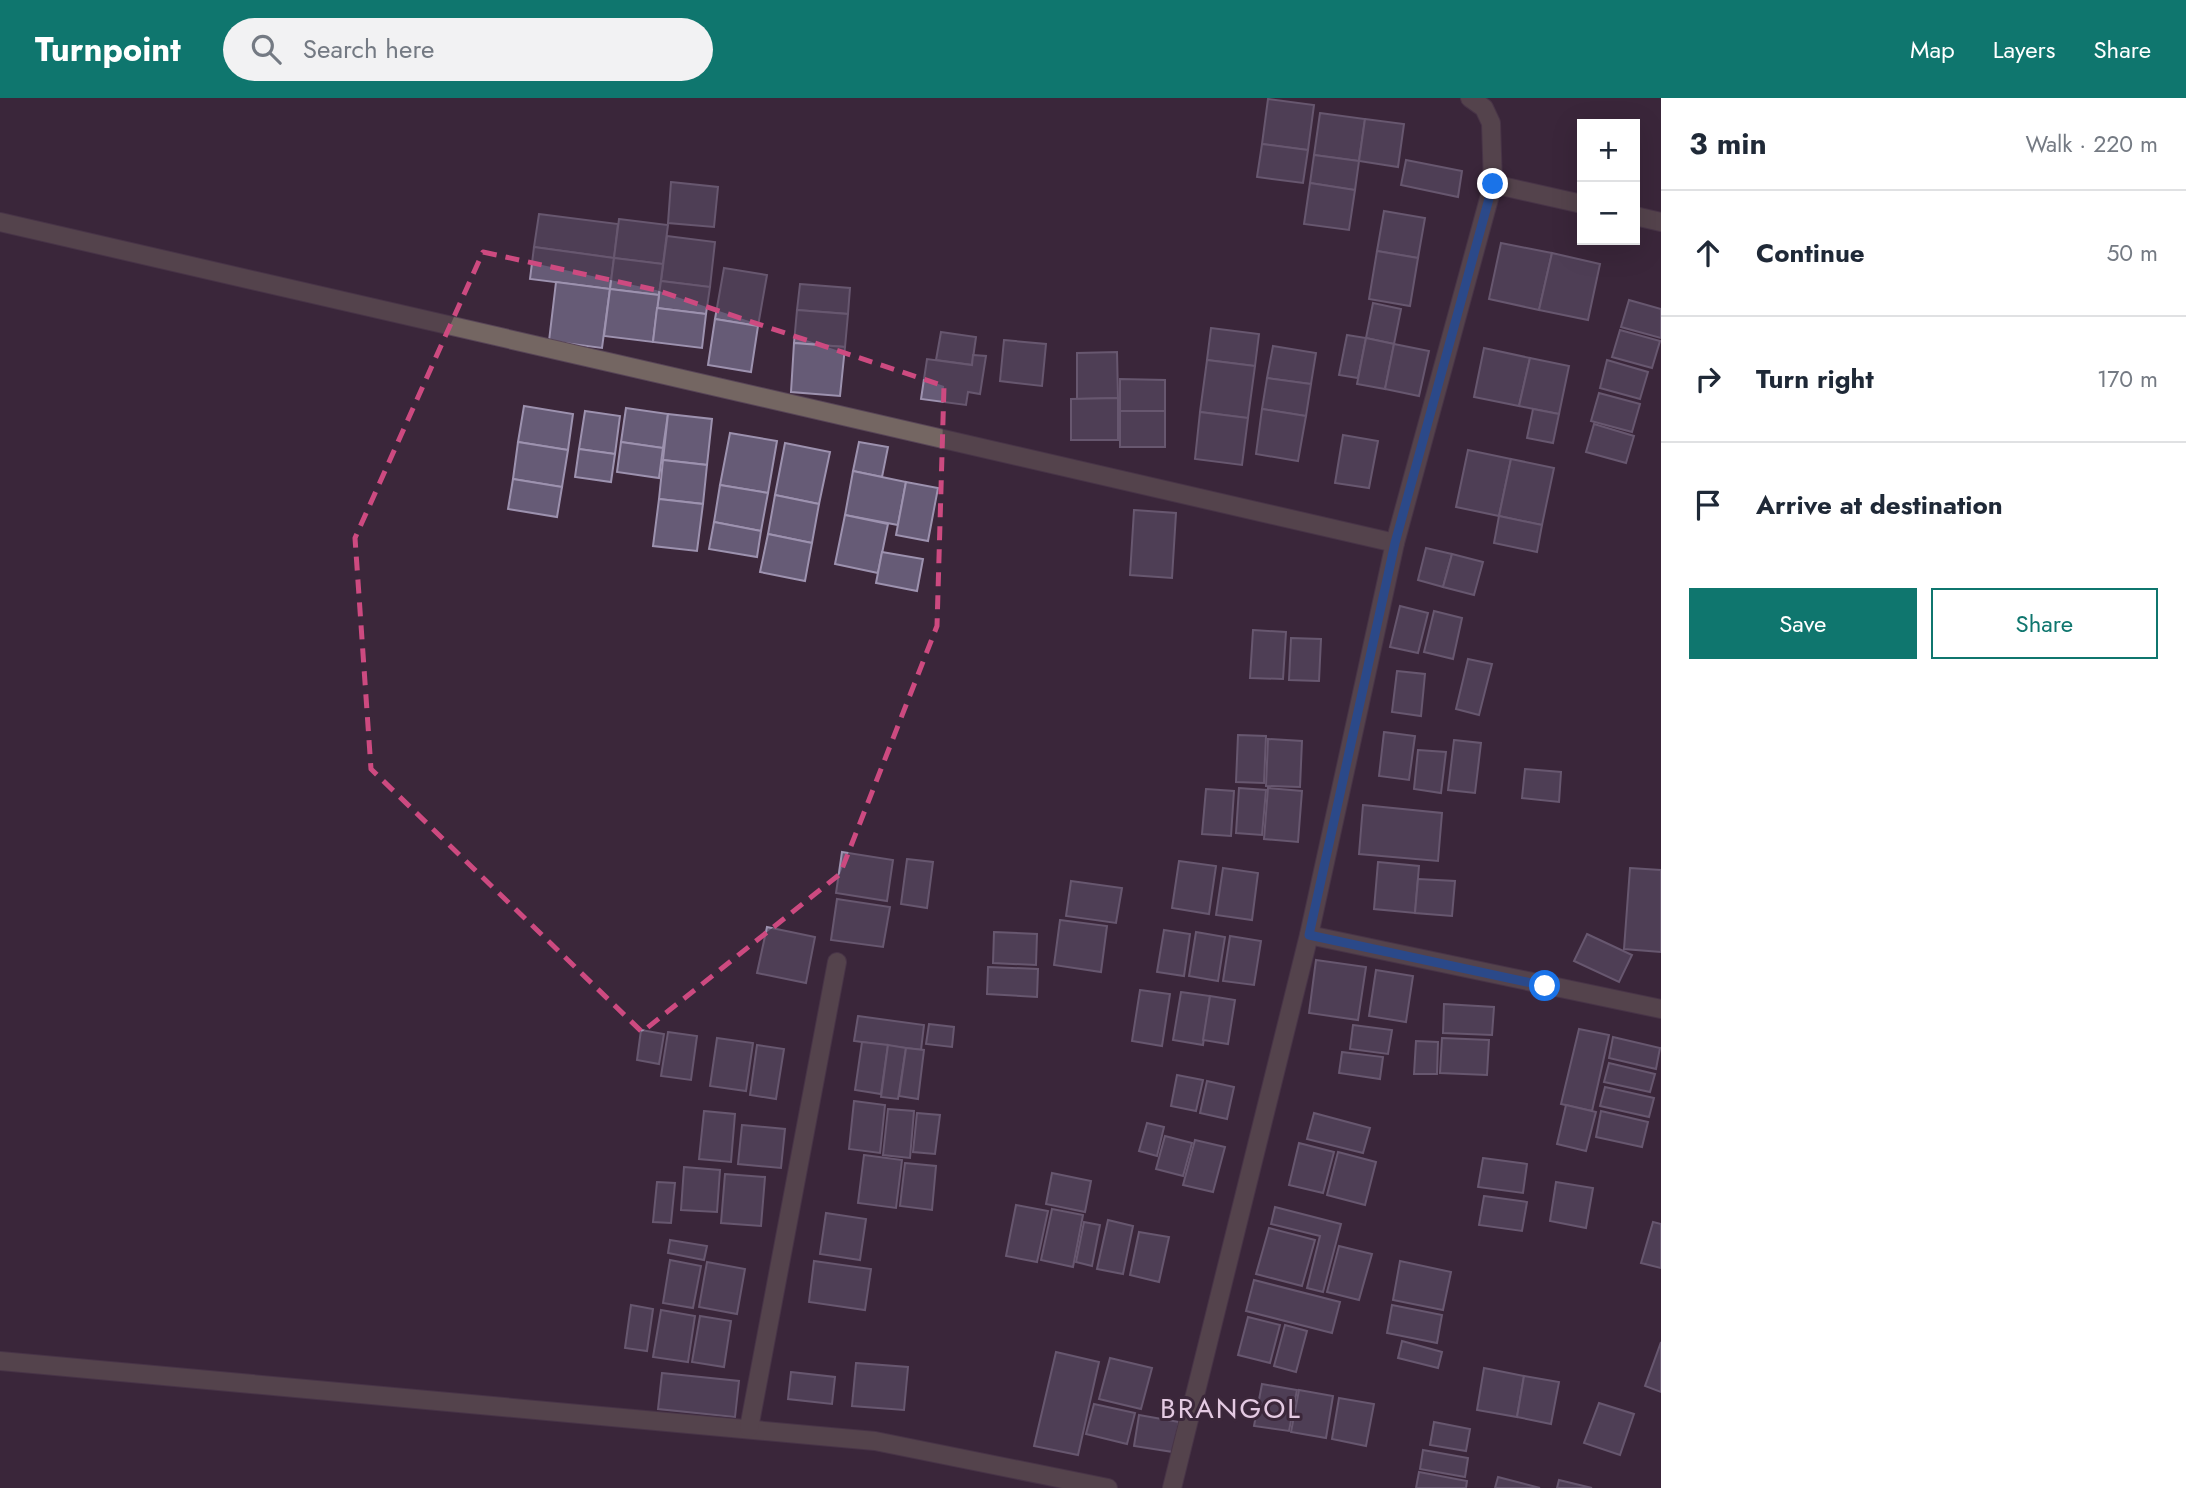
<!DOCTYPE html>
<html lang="en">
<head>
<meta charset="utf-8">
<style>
	body { margin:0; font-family:Jost,sans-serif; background:#f2f2f3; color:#1f2937 }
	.controls { position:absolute; right:21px; top:21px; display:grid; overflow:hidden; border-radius:0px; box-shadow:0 7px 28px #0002 }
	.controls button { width:63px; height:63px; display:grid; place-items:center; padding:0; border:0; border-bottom:2px solid #e0e1e3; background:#fff; color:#1f2937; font:35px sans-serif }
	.stop { position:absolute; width:21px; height:21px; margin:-16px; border:5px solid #1a73e8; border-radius:50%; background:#fff }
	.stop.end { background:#1a73e8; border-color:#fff; box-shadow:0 2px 7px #0008 }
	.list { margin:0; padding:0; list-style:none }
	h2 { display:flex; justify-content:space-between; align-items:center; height:91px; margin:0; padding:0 28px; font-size:30px }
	h2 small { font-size:23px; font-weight:400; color:#747a83 }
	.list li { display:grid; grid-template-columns:46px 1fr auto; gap:21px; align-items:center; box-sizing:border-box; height:126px; padding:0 28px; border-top:2px solid #e0e1e3 }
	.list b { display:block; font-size:26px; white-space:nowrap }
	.list em { font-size:23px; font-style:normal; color:#747a83 }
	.actions { display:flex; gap:14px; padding:21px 28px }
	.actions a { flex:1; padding:16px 0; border:2px solid #0f766e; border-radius:0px; text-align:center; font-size:24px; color:#0f766e }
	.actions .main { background:#0f766e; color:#fff }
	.icon { flex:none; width:38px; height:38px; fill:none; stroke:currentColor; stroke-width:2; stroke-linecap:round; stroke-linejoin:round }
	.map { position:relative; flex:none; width:1661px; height:1390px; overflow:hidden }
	header { display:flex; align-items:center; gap:42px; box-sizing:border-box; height:98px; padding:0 35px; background:#0f766e; color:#fff }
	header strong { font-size:33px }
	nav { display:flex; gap:38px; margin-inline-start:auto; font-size:24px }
	.search { width:490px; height:63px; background:#f2f2f3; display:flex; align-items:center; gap:18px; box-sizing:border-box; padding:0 24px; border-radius:38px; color:#747a83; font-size:26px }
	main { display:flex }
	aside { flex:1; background:#fff }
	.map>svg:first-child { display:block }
</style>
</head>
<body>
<header>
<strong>Turnpoint</strong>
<div class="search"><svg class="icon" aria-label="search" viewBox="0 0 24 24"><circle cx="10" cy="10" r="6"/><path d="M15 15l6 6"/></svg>Search here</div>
<nav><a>Map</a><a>Layers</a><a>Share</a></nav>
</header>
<main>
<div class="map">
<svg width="1661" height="1390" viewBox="0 0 1661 1390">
	<rect width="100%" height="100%" fill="#3b273a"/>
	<g fill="#665b76" stroke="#9d92af" stroke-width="2">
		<path d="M1268,1l46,6 -6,45 -46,-6z"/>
		<path d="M1320,15l45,6 -6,42 -45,-6z"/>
		<path d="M1365,21l39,5 -6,43 -39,-6z"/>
		<path d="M1262,46l46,6 -5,33 -46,-6z"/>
		<path d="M1314,57l45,6 -4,29 -45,-7z"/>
		<path d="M1406,62l56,11 -4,26 -57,-12z"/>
		<path d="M671,84l47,5 -4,40 -46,-4z"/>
		<path d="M1310,85l45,7 -6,40 -45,-6z"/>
		<path d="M1384,113l41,7 -7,40 -41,-7z"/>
		<path d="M539,116l79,10 -4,34 -80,-11z"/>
		<path d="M619,121l49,6 -5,39 -49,-6z"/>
		<path d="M667,138l48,6 -5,45 -49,-6z"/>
		<path d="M1501,145l51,10 -13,57 -50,-11z"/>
		<path d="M534,149l80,11 -4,31 -80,-10z"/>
		<path d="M1377,153l41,7 -8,48 -41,-7z"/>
		<path d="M1552,155l48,11 -12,56 -49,-10z"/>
		<path d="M614,160l49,6 -4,31 -49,-6z"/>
		<path d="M724,170l43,7 -9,51 -43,-7z"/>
		<path d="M661,183l49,6 -4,27 -49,-6z"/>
		<path d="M556,184l54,7 -8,59 -53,-7z"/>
		<path d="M800,186l50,4 -2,26 -51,-4z"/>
		<path d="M610,191l49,6 -6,47 -49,-6z"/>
		<path d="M1629,202l32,9v29l-40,-11z"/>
		<path d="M1373,205l28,6 -7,35 -28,-6z"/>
		<path d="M657,210l49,6 -4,34 -49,-6z"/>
		<path d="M797,212l51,4 -3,33 -51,-4z"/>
		<path d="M715,221l43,7 -7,46 -43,-7z"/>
		<path d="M1211,230l48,6 -4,32 -48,-6z"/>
		<path d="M1620,232l40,11 -8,27 -40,-11z"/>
		<path d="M941,234l35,5 -4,28 -36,-5z"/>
		<path d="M1347,237l19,3 -8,40 -19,-3z"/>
		<path d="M1366,240l28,6 -9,45 -28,-5z"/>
		<path d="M1004,242l42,4 -4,42 -42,-5z"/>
		<path d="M794,245l51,4 -5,49 -49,-4z"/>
		<path d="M1394,246l35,7 -10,45 -34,-7z"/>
		<path d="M1273,248l43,7 -5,31 -44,-6z"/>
		<path d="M1484,250l46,10 -11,48 -45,-9z"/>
		<path d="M1117,254l1,46 -41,1v-46z"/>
		<path d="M973,257l13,1 -6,38 -12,-2 -2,13 -45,-6 6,-40 45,6z"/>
		<path d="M1530,260l39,8 -10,48 -40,-8z"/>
		<path d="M1207,262l48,6 -7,52 -48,-6z"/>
		<path d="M1607,262l41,12 -8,27 -40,-11z"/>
		<path d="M1267,280l44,6 -5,32 -44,-7z"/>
		<path d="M1120,281l45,1v31h-45z"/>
		<path d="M1599,295l41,11 -8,28 -41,-11z"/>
		<path d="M1118,300v42h-47v-41z"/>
		<path d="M524,308l49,8 -5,36 -50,-8z"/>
		<path d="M626,310l42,6 -5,34 -42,-6z"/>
		<path d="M1262,311l44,7 -8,45 -42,-7z"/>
		<path d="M1533,311l26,5 -6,29 -26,-5z"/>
		<path d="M585,313l35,5 -5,38 -36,-5z"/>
		<rect x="1120" y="313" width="45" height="36"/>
		<path d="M1200,314l48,6 -6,47 -47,-6z"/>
		<path d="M668,316l44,5 -5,46 -44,-5z"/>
		<path d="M1594,326l40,12 -8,27 -40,-11z"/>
		<path d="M730,335l47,8 -9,52 -48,-8z"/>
		<path d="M1343,337l35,6 -9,47 -34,-5z"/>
		<path d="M518,344l50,8 -6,37 -49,-8z"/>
		<path d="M621,344l42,6 -4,30 -42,-6z"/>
		<path d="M859,344l29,5 -6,30 -29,-6z"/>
		<path d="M785,345l45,9 -11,52 -44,-9z"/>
		<path d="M579,351l36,5 -4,28 -36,-5z"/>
		<path d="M1468,352l43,9 -12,57 -43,-9z"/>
		<path d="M1511,361l43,9 -12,57 -43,-9z"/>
		<path d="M663,362l44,5 -4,39 -44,-5z"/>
		<path d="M853,373l53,11 -8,43 -53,-10z"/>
		<path d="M513,381l49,8 -5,30 -49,-8z"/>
		<path d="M906,384l32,6 -10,53 -32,-6z"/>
		<path d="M720,387l48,8 -7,38 -47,-9z"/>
		<path d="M775,397l44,9 -7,39 -44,-9z"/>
		<path d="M659,401l44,5 -6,47 -44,-5z"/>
		<path d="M1134,412l42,3 -4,65 -42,-3z"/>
		<path d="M845,417l43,9 -10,49 -43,-9z"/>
		<path d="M1499,418l43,9 -5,27 -43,-9z"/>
		<path d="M714,424l47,9 -4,26 -48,-8z"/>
		<path d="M768,436l44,9 -7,38 -45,-9z"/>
		<path d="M1426,450l26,6 -9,33 -25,-7z"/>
		<path d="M882,454l41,7 -6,32 -41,-8z"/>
		<path d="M1452,456l31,8 -9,33 -31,-8z"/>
		<path d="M1400,508l28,7 -10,40 -28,-6z"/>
		<path d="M1434,513l28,7 -9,41 -29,-7z"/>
		<path d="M1253,532l33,2 -3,47 -33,-1z"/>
		<path d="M1291,540l30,1 -2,42 -30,-1z"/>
		<path d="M1468,561l24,5 -13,51 -23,-6z"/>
		<path d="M1397,573l28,3 -4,42 -29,-4z"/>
		<path d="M1384,634l31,4 -6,44 -30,-4z"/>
		<path d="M1238,637l28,1 -2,47 -28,-1z"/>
		<path d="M1268,641l34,2 -2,46 -34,-1z"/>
		<path d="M1454,642l27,3 -6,50 -27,-3z"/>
		<path d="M1418,652l28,2 -5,41 -27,-4z"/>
		<path d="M1525,671l36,3 -2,30 -37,-4z"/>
		<path d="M1239,690l27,2 -4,45 -26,-2z"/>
		<path d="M1268,690l34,3 -4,51 -34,-3z"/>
		<path d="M1206,691l28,2 -3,45 -29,-2z"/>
		<path d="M1363,707l79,8 -4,48 -79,-7z"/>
		<path d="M842,754l51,8 -6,41 -51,-8z"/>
		<path d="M907,761l26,3 -6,46 -26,-4z"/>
		<path d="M1179,763l37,5 -7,48 -37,-6z"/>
		<path d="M1378,764l41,4 -4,47 -41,-4z"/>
		<path d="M1223,770l35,5 -6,47 -36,-5z"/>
		<path d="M1630,770l31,2v82l-37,-3z"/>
		<path d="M1418,781l37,2 -3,35 -37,-3z"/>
		<path d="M1071,783l51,7 -6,35 -50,-7z"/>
		<path d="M837,801l53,8 -7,40 -52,-7z"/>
		<path d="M1060,822l47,6 -6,46 -47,-7z"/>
		<path d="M767,829l48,10 -9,46 -49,-10z"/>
		<path d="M1164,832l26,4 -6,42 -27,-4z"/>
		<path d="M994,834l43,2 -1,31 -43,-2z"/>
		<path d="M1196,834l29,5 -7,44 -29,-5z"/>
		<path d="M1587,836l45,21 -13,27 -45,-21z"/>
		<path d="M1230,838l31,5 -7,44 -31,-4z"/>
		<path d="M1316,862l50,7 -8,53 -49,-7z"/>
		<path d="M988,869l50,2 -1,28 -50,-3z"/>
		<path d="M1376,872l37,6 -7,46 -37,-6z"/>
		<path d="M1140,892l30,4 -8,52 -30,-5z"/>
		<path d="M1181,894l29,4 -7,49 -30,-5z"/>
		<path d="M1210,898l25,4 -7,44 -25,-4z"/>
		<path d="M1444,906l50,3 -2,28 -49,-2z"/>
		<path d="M858,918l66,9 -3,25 -67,-9z"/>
		<path d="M929,926l25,3 -2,20 -26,-3z"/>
		<path d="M1353,927l39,5 -4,24 -38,-5z"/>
		<path d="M1579,931l30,6 -17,76 -31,-7z"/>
		<path d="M641,932l23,4 -5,30 -22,-4z"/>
		<path d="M668,934l29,4 -6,44 -30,-4z"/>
		<path d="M1613,939l47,11 -4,21 -47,-11z"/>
		<path d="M717,940l36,5 -7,48 -36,-5z"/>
		<path d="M1442,940l47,2 -2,35 -47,-2z"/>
		<path d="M1416,943l22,1 -1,32h-23z"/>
		<path d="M862,944l26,3 -7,49 -26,-4z"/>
		<path d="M757,947l27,4 -8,50 -26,-4z"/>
		<path d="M888,947l18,3 -8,51 -17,-2z"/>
		<path d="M906,950l18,2 -6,49 -19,-3z"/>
		<path d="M1342,954l41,5 -3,22 -41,-6z"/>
		<path d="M1609,965l46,11 -5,18 -46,-10z"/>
		<path d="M1177,977l26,5 -7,31 -25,-5z"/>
		<path d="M1207,983l27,6 -7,32 -27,-6z"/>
		<path d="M1605,989l49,11 -5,19 -49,-11z"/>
		<path d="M854,1003l31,4 -5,48 -31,-4z"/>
		<path d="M1566,1007l30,7 -10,39 -29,-7z"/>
		<path d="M888,1011l26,2 -4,47 -27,-3z"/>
		<path d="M704,1013l31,3 -4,48 -32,-3z"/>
		<path d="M1601,1013l47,11 -6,25 -46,-10z"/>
		<path d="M917,1015l23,2 -5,39 -22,-2z"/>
		<path d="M1314,1015l56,15 -7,25 -56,-14z"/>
		<path d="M1147,1025l17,4 -7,29 -18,-5z"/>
		<path d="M742,1027l43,4 -4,39 -43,-4z"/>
		<path d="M1165,1038l27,7 -9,33 -27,-7z"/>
		<path d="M1195,1042l30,7 -12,45 -30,-7z"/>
		<path d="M1299,1045l35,9 -11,41 -34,-8z"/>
		<path d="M1338,1054l38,10 -11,43 -38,-10z"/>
		<path d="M864,1057l38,5 -6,48 -38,-5z"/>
		<path d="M1483,1060l44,6 -4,29 -45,-6z"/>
		<path d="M905,1065l31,3 -4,44 -32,-4z"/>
		<path d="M684,1069l36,3 -3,42 -36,-2z"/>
		<path d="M1052,1075l39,8 -6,31 -39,-8z"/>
		<path d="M725,1076l40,3 -4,49 -40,-3z"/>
		<path d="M657,1084l18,1 -4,40 -18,-1z"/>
		<path d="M1556,1084l37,6 -7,40 -36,-7z"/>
		<path d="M1484,1098l43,6 -5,29 -43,-6z"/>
		<path d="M1016,1107l32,6 -11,51 -31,-6z"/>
		<path d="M1275,1109l66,17 -18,68 -16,-4 13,-52 -49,-12z"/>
		<path d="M1052,1111l31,6 -10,52 -32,-7z"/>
		<path d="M826,1115l40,6 -6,41 -40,-6z"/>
		<path d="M1108,1122l25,6 -10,48 -26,-5z"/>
		<path d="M1084,1124l16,3 -8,41 -16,-4z"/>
		<path d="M1653,1124l8,2v44l-20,-5z"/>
		<path d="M1269,1130l46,12 -13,46 -46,-12z"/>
		<path d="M1139,1134l30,5 -10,45 -29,-7z"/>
		<path d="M670,1142l37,6 -3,14 -36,-7z"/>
		<path d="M1339,1148l33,8 -13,46 -32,-8z"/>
		<path d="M670,1162l31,6 -8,42 -30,-5z"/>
		<path d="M814,1163l57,8 -6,41 -56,-8z"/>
		<path d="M1400,1163l51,11 -8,38 -50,-10z"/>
		<path d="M707,1164l38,7 -8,45 -38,-7z"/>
		<path d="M1254,1182l86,22 -8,31 -86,-22z"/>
		<path d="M631,1207l22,4 -6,42 -22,-3z"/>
		<path d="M1392,1207l50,10 -5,28 -50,-10z"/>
		<path d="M661,1212l34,6 -7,46 -35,-5z"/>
		<path d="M700,1218l31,5 -7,46 -32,-5z"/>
		<path d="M1248,1219l32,8 -10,38 -32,-8z"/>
		<path d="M1285,1227l22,6 -11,41 -22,-6z"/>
		<path d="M1402,1243l40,11 -4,16 -40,-10z"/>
		<path d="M1661,1244v50l-16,-6z"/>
		<path d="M1056,1254l43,10 -21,93 -44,-9z"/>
		<path d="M1110,1260l42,10 -11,41 -42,-10z"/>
		<path d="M856,1265l52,4 -4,43 -52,-4z"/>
		<path d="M1484,1270l40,8 -7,41 -40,-7z"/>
		<path d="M791,1274l44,5 -3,27 -44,-5z"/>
		<path d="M662,1275l77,8 -4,36 -77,-8z"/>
		<path d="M1524,1278l35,6 -8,42 -34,-7z"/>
		<path d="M1262,1286l35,6 -8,41 -35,-5z"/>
		<path d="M1299,1292l34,6 -7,42 -35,-6z"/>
		<path d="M1339,1300l35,6 -8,42 -34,-7z"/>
		<path d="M1599,1305l35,11 -14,41 -36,-12z"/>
		<path d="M1094,1306l41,9 -8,31 -41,-10z"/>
		<path d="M1139,1317l40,7 -6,30 -39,-6z"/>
		<path d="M1434,1324l36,7 -4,22 -36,-6z"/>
		<path d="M1423,1352l45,8 -3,19 -45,-8z"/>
		<path d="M1419,1374l48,9 -1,7h-50z"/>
		<path d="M1498,1379l42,11h-45z"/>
		<path d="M1559,1382l33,8h-35z"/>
	</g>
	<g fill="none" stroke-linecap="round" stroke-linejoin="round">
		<defs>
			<g id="minor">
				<path d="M1493,86l89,20"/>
				<path d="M1635,118l26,6"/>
				<path d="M0,124l1395,321"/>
				<path d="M1309,837l352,74"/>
				<path d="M0,1263l875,80 233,47"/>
				<path d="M749,1330l88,-466"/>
				<path d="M1172,1390l137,-553 86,-392 98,-359 -2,-61 -7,-15 -14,-10"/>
			</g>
		</defs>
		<use href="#minor" stroke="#584557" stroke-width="20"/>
		<use href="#minor" stroke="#746662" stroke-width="18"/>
	</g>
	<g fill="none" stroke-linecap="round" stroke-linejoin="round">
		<path stroke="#1a73e8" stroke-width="9" d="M1493,86l-98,359 -86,392 236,51"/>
	</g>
	<path d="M0 0H1661V1390H0ZM483,154l173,38 288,96 -7,240 -97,248 -198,158 -271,-263 -16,-231z" fill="#3b273a" fill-opacity=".55" fill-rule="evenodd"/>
	<path fill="none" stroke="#cd4a80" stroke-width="5" stroke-dasharray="14 9" stroke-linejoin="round" d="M483,154l173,38 288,96 -7,240 -97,248 -198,158 -271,-263 -16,-231z"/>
	<g text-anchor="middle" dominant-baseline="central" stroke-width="6" stroke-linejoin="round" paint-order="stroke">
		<g font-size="28" letter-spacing="2" fill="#e4cae2" stroke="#3b273a">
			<text x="1231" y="1310">BRANGOL</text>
		</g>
	</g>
</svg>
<div class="controls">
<button>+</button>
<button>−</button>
</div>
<div class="stop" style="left:1545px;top:888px"></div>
<div class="stop end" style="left:1493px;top:86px"></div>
</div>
<aside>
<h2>3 min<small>Walk · 220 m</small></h2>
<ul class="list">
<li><svg class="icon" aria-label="ahead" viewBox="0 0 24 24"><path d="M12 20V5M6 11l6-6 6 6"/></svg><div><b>Continue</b></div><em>50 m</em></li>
<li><svg class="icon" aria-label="right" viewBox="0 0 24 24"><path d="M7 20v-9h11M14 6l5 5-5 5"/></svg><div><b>Turn right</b></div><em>170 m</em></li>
<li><svg class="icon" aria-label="arrive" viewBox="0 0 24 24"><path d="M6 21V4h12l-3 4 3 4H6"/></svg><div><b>Arrive at destination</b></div></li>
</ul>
<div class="actions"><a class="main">Save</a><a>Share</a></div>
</aside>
</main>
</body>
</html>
